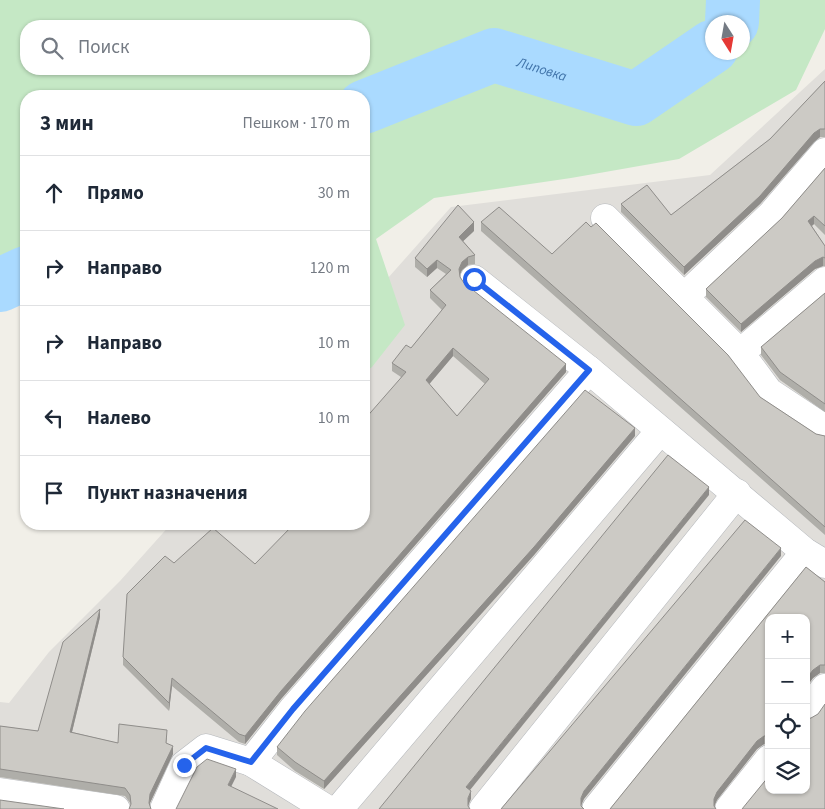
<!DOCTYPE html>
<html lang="ru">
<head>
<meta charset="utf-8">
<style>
	body { margin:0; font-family:"Source Sans 3",sans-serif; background:#f2f2f3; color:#1f2937 }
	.controls { position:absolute; right:15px; bottom:15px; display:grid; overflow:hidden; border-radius:10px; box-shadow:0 1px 4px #0004 }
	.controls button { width:45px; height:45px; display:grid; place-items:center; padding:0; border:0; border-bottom:1px solid #e0e1e3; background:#fff; color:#1f2937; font:25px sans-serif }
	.compass { position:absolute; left:705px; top:15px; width:45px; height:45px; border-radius:50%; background:#fff; box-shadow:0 1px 4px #0004; rotate:169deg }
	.stop { position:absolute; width:15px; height:15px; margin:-11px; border:4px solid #2563eb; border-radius:50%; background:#fff }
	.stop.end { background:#2563eb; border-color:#fff; box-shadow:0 1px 5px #0008 }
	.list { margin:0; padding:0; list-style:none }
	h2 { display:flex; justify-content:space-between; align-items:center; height:65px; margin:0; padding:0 20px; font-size:21px }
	h2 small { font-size:16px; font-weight:400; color:#747a83 }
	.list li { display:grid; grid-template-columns:32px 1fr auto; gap:15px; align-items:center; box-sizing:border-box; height:75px; padding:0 20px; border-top:1px solid #e0e1e3 }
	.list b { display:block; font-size:19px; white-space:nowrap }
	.list em { font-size:16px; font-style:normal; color:#747a83 }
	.icon { flex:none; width:28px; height:28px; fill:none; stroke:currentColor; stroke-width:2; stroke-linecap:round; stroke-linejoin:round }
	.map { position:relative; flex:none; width:825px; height:809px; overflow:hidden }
	.search { position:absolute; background:#fff; box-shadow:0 1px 4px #0004; left:20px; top:20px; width:350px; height:55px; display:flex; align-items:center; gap:12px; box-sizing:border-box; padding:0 18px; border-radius:20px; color:#747a83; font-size:19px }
	.panel { position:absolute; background:#fff; box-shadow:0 1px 4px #0004; left:20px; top:90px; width:350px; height:440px; border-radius:20px }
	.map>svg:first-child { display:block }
</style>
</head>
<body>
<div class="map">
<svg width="825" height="809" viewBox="0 0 825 809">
	<rect width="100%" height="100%" fill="#f1efe8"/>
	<path fill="#e0deda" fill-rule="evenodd" d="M825,69v740h-825v-107l9,1 40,-51 71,-71 51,-57h193v-219l87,-98 259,-32zM769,618h37v172h-37z"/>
	<path fill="#c5e8c5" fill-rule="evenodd" d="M0,0h825v29l-29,61 -117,69 -108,19 -137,20 -58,41 29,86 -33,42 -8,6v-277h-338v194l-26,2zM712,22h30v30h-30zM364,26v43h-338v-43z"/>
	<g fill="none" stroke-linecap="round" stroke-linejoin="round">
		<g stroke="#aadaff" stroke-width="54">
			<path d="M732,22l1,-22"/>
			<path id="s1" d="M364,107l130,-52 142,44 76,-52"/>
			<path d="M0,285l26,-12"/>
		</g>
		<defs>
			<g id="minor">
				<path d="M605,218l135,135 85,-72"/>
				<path d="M474,279l115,91"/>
				<path d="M684,297l87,-82 54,-63"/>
				<path d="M740,353l29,39 56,37"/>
				<path d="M806,712l19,-24"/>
				<path d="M251,762l76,47"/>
				<path d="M0,792l116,17"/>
				<path d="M164,809l20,-44 22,-17 45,14 42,-53 296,-339 216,182 20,12"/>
				<path d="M339,809l321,-378"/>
				<path d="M483,809l254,-316"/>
				<path d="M596,809l209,-257"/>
				<path d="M729,809l40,-50"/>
			</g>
		</defs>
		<use href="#minor" stroke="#b5b8bc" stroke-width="29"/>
		<use href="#minor" stroke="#fff" stroke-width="28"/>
	</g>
	<g fill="#afaea9" fill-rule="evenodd">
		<path d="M825,81v56h-5l-6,5 -54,62 -76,71 -63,-63v-8l50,11 99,-76z"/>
		<path d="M825,168v67l-11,-11 -2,2 13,20v20h-2l-8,3 -74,63 -35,-35v-8l76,-71z"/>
		<path d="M481,222l71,32 208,143 56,37 9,2v99l-344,-304z"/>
		<path d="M474,231l-11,10 12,14v9l-7,1 -6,5 -3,5 1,2 4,6 102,89 -285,327 -36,45 -6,-2 -67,-56 -3,25 -46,-46v-8l51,-94 81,1 109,-40 37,-147 -9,-6v-8l19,-15 31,-38 -12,-12v-8l16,-16 -9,-6 -10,9 -12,-10v-9zM453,356l32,28 -28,32 -28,-32z"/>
		<path d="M825,293v119l-45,-32 -19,-25v-8z"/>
		<path d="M635,436l-101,119 -210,234 -29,-18 -18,-16v-8z"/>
		<path d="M806,567l19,15v91h-5l-7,5 -7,9v-69h-37v126h-5l-7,5 -40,51 -3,5 2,4h-106z"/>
		<path d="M100,617l-28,115 46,11 49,-5 -1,6 7,10 -23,49 -1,2h-18l-1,-2 -5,-7 -125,-19v-51l38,5z"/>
	</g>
	<g fill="#8f8d8a">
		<path d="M820,129v8l-6,5 -54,62 -76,71v-8l130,-134z"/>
		<path d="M814,216v8l-6,5v-8z"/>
		<path d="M474,222v9l-15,14v-8z"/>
		<path d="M468,257v8l-6,5 -3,7v-8l3,-7z"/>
		<path d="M823,257v9l-8,3 -74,63v-8l74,-63z"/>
		<path d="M437,260v8l-10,9v-8z"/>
		<path d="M453,348v8l-27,32v-8z"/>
		<path d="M566,364v8l-285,327 -36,45v-8l36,-45z"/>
		<path d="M635,428v8l-101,119 -210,234v-8z"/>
		<path d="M709,487v8l-243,300v-8z"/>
		<path d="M781,548v8l-197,243 -3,7v-8l3,-7z"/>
		<path d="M100,609v8l-30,123v-8z"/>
		<path d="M820,665v8l-7,5 -7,9v-8l7,-9z"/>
		<path d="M172,678v8l-3,25v-8z"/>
		<path d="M764,736v8l-7,5 -40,51 -3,7v-8l3,-7 40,-51z"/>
		<path d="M173,746v8l-23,49 -1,6v-6l1,-9z"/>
		<path d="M236,769v8l-8,16v-8z"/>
		<path d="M471,791v8l-3,7v-8z"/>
	</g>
	<g fill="#cccac5" stroke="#8f8d8a" fill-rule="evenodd">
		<path d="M825,81v48h-5l-6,4 -54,63 -76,71 -63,-63 26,-19 24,30 99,-76z"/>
		<path d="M825,168v58l-11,-10 -6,5 17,25v12l-2,-1 -8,4 -74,63 -35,-35 76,-71z"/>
		<path d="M458,205l16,17 -15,15 16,18 -7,2 -6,5 -3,7 1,8 4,6 102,81 -285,327 -36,45 -6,-2 -67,-56 -3,25 -46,-46 4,-63 38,-38 9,7 39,-35 42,36 39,-40h70v-104l42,-48 -14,-9 14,-18 5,3 35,-43 -16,-15 21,-20 -14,-10 -10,9 -12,-11zM453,348l36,31 -32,37 -31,-36z"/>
		<path d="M499,207l53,47 34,-32 5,5 5,-4 132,132 32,42 56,37 9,2v91l-344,-305z"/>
		<path d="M825,293v111l-45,-32 -19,-25z"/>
		<path d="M585,390l50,38 -101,119 -210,234 -29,-19 -18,-15 28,-36z"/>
		<path d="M668,455l41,32 -243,300 5,4 -3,7v8l2,3h-91z"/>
		<path d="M745,520l36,28 -197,243 -3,7v8l3,3h-83z"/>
		<path d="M806,567l19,15v83h-5l-7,5 -7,9v-61h-37v118h-5l-7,5 -40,51 -3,7v7l2,3h-106z"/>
		<path d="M100,609l-30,123 48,11 1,-19 48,6 -1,13 7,3 -23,48 -1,9 2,6h-22l2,-5 -1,-9 -5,-7 -125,-19v-43l38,5 25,-89z"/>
		<path d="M825,704v105h-83l27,-33v14h37v-71l5,-1 7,-4z"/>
		<path d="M207,759l29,10 -8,16 50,24h-102l21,-42z"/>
		<path d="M0,800l64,9h-64z"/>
	</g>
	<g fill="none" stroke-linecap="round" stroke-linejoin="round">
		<path stroke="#2563eb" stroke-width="6" d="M184,765l22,-17 45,14 42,-53 296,-339 -115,-91"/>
	</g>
	<g text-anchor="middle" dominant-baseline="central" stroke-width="5" stroke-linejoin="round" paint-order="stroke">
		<g font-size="14" font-style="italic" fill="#4174aa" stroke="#fff">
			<text stroke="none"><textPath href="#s1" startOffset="190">Липовка</textPath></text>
		</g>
	</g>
</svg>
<div class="controls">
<button>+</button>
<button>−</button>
<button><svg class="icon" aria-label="locate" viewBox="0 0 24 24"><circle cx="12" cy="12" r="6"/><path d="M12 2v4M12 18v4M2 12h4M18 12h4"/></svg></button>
<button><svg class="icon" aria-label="layers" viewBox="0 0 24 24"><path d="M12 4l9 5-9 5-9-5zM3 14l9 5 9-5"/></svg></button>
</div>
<svg class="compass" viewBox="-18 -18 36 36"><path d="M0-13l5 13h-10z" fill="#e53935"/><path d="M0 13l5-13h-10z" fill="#747a83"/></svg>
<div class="stop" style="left:474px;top:279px"></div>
<div class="stop end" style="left:184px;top:765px"></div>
<div class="search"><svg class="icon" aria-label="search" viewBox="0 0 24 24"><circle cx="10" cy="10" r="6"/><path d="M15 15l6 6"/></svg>Поиск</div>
<section class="panel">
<h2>3 мин<small>Пешком · 170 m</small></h2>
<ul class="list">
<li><svg class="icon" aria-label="ahead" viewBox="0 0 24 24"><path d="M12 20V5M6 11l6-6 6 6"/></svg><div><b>Прямо</b></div><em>30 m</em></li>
<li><svg class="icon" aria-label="right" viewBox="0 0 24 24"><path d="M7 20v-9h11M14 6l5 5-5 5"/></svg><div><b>Направо</b></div><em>120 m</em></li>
<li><svg class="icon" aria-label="right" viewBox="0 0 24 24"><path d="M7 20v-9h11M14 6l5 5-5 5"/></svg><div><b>Направо</b></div><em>10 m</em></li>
<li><svg class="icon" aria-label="left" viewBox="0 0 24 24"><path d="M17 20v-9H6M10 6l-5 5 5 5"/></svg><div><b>Налево</b></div><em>10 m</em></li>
<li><svg class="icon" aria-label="arrive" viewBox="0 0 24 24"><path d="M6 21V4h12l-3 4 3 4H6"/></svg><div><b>Пункт назначения</b></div></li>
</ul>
</section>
</div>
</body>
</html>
